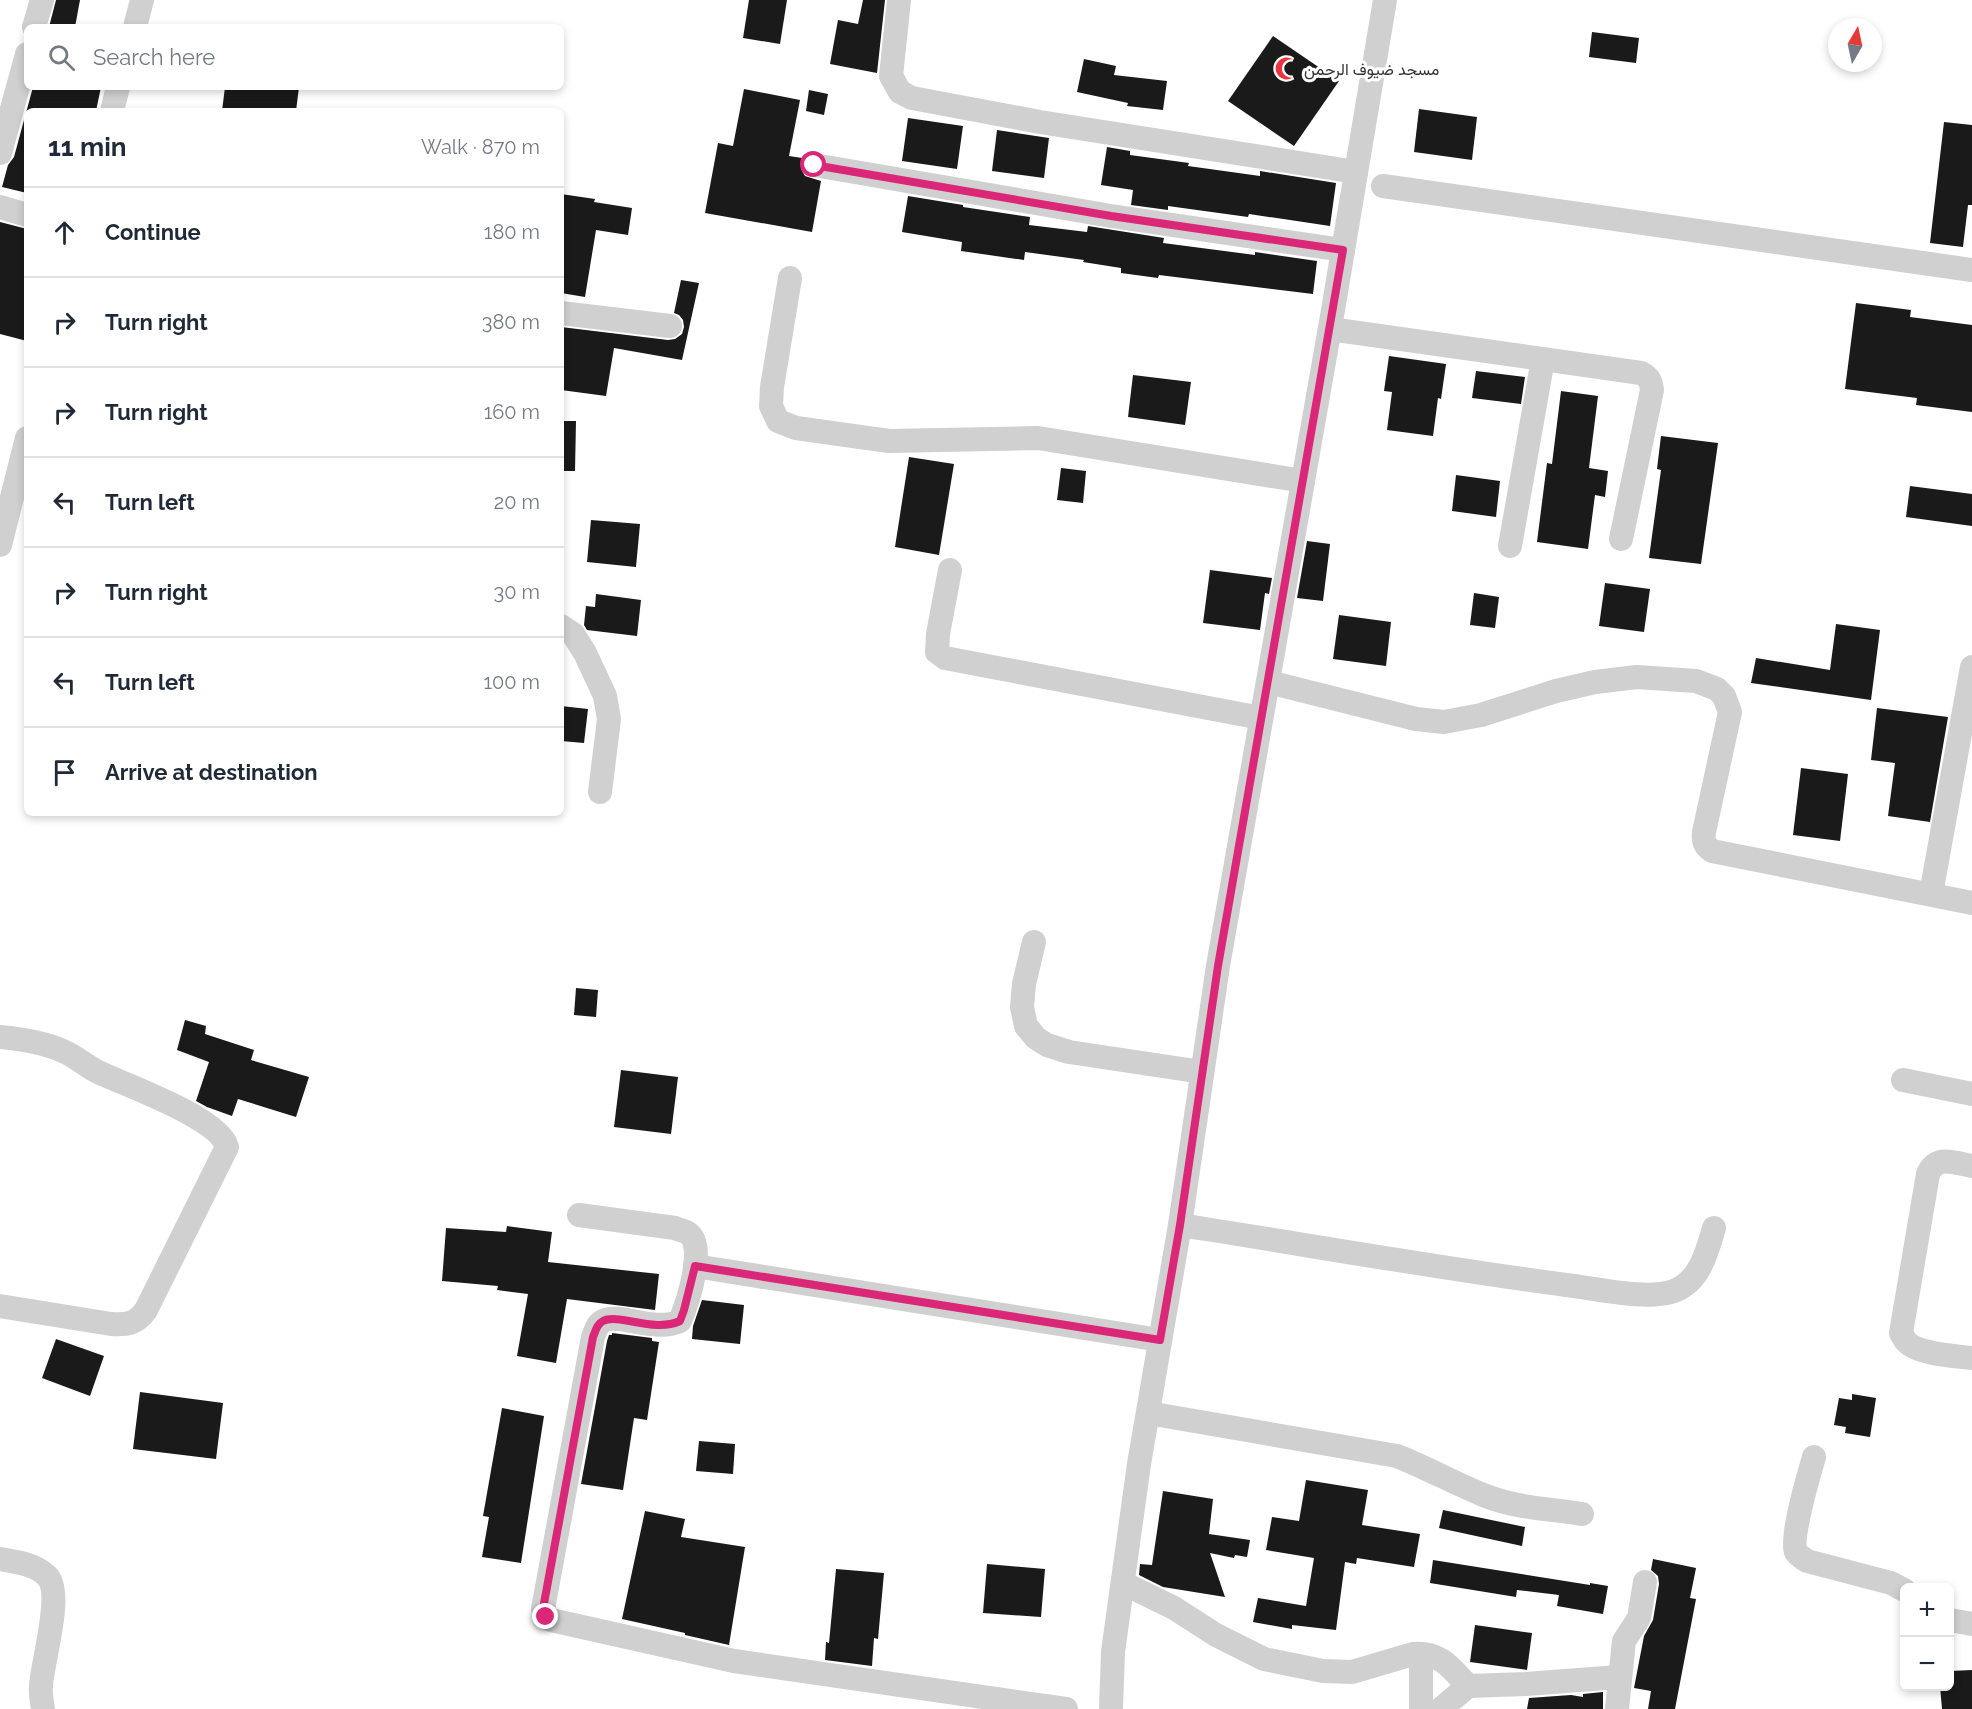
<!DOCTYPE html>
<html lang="en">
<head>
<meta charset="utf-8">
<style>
	body { margin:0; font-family:Raleway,Vazirmatn,sans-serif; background:#f2f2f3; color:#1f2937 }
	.controls { position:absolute; right:18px; bottom:18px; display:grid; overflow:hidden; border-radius:9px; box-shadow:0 3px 9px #0003 }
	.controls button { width:54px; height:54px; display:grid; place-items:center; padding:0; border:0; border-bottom:2px solid #e0e1e3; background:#fff; color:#1f2937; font:30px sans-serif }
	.compass { position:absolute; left:1828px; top:18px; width:54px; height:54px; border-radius:50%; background:#fff; box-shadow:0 3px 9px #0003; rotate:9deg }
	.stop { position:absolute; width:18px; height:18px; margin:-14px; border:4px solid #db2777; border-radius:50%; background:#fff }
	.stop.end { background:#db2777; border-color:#fff; box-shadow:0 2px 6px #0008 }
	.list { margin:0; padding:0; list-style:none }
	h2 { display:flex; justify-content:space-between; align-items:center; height:78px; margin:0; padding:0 24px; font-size:26px }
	h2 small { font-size:20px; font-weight:400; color:#747a83 }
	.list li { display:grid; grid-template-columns:39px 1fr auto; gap:18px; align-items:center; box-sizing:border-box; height:90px; padding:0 24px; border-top:2px solid #e0e1e3 }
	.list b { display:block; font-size:22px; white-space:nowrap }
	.list em { font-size:20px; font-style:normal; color:#747a83 }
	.icon { flex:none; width:33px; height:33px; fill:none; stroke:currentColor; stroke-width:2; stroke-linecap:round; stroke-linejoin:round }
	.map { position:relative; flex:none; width:1972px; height:1709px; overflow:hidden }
	.search { position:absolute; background:#fff; box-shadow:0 3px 9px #0003; left:24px; top:24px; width:540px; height:66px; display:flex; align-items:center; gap:15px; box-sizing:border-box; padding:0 21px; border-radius:9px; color:#747a83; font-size:22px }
	.panel { position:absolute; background:#fff; box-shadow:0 3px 9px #0003; left:24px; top:108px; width:540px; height:708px; border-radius:9px }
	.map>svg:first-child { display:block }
</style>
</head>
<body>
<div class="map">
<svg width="1972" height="1709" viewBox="0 0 1972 1709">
	<rect width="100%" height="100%" fill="#fff"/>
	<g fill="#1a1a1a">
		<path d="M56,0h24l-5,27h-26z"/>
		<path d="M749,0h38l-7,44 -37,-6z"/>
		<path d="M863,0h22l-8,73 -47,-9 8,-44 20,4z"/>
		<path d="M1592,32l47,6 -3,25 -47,-6z"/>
		<path d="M1273,36l66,45 -45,65 -66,-45z"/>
		<path d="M1084,59l32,7 -2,9 53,6 -4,29 -36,-4 1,-3 -51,-11z"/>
		<path d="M33,87h68l-5,24h-69v82l-25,-6 6,-22 6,-8z"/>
		<path d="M225,87h74l-3,24h-74z"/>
		<path d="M744,89l56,11 -11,56 13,2 -1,11 4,7 16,5 -9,51 -107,-19 13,-70 15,3z"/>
		<path d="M809,90l19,4 -4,21 -18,-4z"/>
		<path d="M1419,109l58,8 -5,43 -58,-8z"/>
		<path d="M908,118l55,8 -6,43 -55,-8z"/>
		<path d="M1944,122l28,3v80h-4l-5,42 -33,-4z"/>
		<path d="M997,130l52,8 -5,40 -52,-7z"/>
		<path d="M1107,147l23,4v4l59,8 -1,3 72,10v-5l76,12 -6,43 -81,-12 -1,3 -80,-11v4l-37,-5 2,-15 -32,-5z"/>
		<path d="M561,194l34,5 -1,3 38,6 -4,27 -32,-5 -11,67 -24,-4z"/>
		<path d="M908,196l55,9v2l67,10 -1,8 58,7 1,-6 76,12 -1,5 92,12v-3l62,9 -4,33 -154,-19 -1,3 -37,-5v-5l-38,-6 1,-2 -59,-8 -1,8 -63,-9 1,-9 -60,-10z"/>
		<path d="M0,222l27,7v112l-27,-7z"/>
		<path d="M681,280l18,3 -17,77 -68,-12 -8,48 -45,-6v-63l107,13 7,-1 7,-5 2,-7 -1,-7 -4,-5 -5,-2z"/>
		<path d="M1856,303l55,7 -1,7 62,8v87l-56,-7 1,-7 -72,-9z"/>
		<path d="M1389,356l57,8 -5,35 -3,-1 -5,38 -46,-6 5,-38 -8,-1z"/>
		<path d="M1476,371l49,6 -4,27 -49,-6z"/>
		<path d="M1133,375l58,7 -6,43 -57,-8z"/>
		<path d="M1561,391l37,5 -9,72 19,3 -3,26 -10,-2 -7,54 -51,-7 10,-79 5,1z"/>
		<path d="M561,421h15l-1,50h-14z"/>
		<path d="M1661,436l57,7 -17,121 -52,-6 12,-88 -4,-1z"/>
		<path d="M909,457l45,7 -15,91 -44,-8z"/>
		<path d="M1061,468l25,3 -3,32 -26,-3z"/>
		<path d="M1456,475l44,6 -4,36 -44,-6z"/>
		<path d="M1910,486l62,8v32l-66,-9z"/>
		<path d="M591,520l49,4 -4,43 -49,-5z"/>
		<path d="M1307,541l23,3 -7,57 -26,-3z"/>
		<path d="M1210,570l62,8 -3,16 -4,-1 -5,37 -57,-7z"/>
		<path d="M1605,583l45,6 -6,43 -45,-6z"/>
		<path d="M1474,593l25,4 -4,31 -25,-3z"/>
		<path d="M596,594l45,6 -4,36 -50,-6 -3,-5 2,-19 9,1z"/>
		<path d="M1339,615l52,7 -5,44 -53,-7z"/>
		<path d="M1836,624l44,6 -9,70 -120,-17 5,-25 74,12z"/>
		<path d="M561,706l27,3 -4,34 -23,-2z"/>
		<path d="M1877,708l71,9 -18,105 -42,-6 7,-53 -24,-3z"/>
		<path d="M1801,768l47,6 -8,67 -47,-6z"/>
		<path d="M576,988l22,2 -2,27 -22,-2z"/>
		<path d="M185,1020l21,6 -1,8 49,16 -3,10 58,17 -13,40 -58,-18 -6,17 -25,-9 -11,-6 13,-39 -32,-12z"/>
		<path d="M621,1070l57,7 -7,57 -57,-7z"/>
		<path d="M507,1226l45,6 -4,30 111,12 -4,36 -88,-11 -11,64 -39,-7 11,-62 -31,-4 1,-4 -56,-5 4,-53 60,4z"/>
		<path d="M702,1300l42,5 -4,39 -48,-5 1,-13z"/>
		<path d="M612,1333l40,5v3l7,1 -12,78 -13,-2 -11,72 -42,-6 26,-143 2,-6h3z"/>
		<path d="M56,1339l48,17 -14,40 -48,-18z"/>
		<path d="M140,1392l83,11 -7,56 -83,-10z"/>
		<path d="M1852,1394l24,4 -6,39 -25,-4 1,-6 -12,-2 5,-27 13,2z"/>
		<path d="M502,1408l42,8 -23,147 -39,-6 7,-40 -6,-1z"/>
		<path d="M699,1441l36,3 -2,30 -37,-3z"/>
		<path d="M1306,1480l62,10 -6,35 58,9 -6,33 -57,-9 -1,6 -11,-2 -9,68 -44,-5v4l-39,-7 5,-24 48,8 8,-48 -48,-8 6,-33 27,4z"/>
		<path d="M1163,1491l50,8 -4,35 41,6 -3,17 -12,-2 -1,3 -24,-5 15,44 -62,-10 -24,-12 1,-11 12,1z"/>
		<path d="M1443,1510l82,17 -3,19 -83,-18z"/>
		<path d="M645,1511l40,8 -4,18 64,10 -16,98 -44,-10v-2l-63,-14z"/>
		<path d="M1653,1559l43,9 -6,30 6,1 -21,110h-27l3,-18 -17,-3 10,-52 9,-16 6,-36 -1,-8 -7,-6z"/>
		<path d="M1433,1560l157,25v-2l18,3 -5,28 -46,-8 2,-11 -42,-5 -1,7 -86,-14z"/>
		<path d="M987,1564l58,5 -4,48 -58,-4z"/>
		<path d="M836,1569l48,4 -6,66 -4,-1 -2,28 -47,-6 1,-18 3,1z"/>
		<path d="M1475,1625l57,8 -5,37 -57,-8z"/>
		<path d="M1972,1670v39h-30l-2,-23h10v-15z"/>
		<path d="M1603,1692v17h-76l2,-11 42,-3 12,2v-3z"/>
	</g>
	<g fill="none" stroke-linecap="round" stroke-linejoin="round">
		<g stroke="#d0d0d0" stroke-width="24">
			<path d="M899,0l-8,76 9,16 12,6 128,24 316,50"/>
			<path d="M34,27l8,-27"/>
			<path d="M135,27l7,-27"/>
			<path d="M112,111l6,-24"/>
			<path d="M0,153l27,-99"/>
			<path d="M814,165l297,51 232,34"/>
			<path d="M1383,186l589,84"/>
			<path d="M0,207l27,8"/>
			<path d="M790,278l-18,109 -1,19 7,15 18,7 93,13 149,-3 265,43"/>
			<path d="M561,313l109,13"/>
			<path d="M1330,329l311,44c8,4 10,8 11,17l-31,149"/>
			<path d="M0,545l27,-107"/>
			<path d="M1510,546l33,-187"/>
			<path d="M950,570l-12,64 -1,18 8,6 316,60"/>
			<path d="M561,626l12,8 12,19 20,43 4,23 -9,73"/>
			<path d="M1268,682l148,37 28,3 37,-7 75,-24 39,-9 42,-5 59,4 21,8 7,7 6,16 -26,120c-1,9 0,13 8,19l260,52"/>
			<path d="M1931,894l41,-227"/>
			<path d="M1034,942l-10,42 -2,23 4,19 10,12 11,7 22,7 133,20"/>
			<path d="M0,1037c21,2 43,5 63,14 12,5 23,15 35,21 27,13 122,46 129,75l-81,163c-10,14 -19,15 -35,14l-111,-18"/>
			<path d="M1903,1080l69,14"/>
			<path d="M1972,1166c-18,-3 -35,-12 -44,8l-27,159c2,3 3,6 5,8 10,13 50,15 66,17"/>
			<path d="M579,1215l96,13c4,2 10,3 13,5 19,13 -1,71 -8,88 -25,12 -61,-9 -77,0 -6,3 -7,9 -10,16l-50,272 3,8 5,3 183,41 332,48"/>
			<path d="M1180,1225c129,20 257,43 386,60 29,3 81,16 108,6 26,-10 33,-39 40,-63"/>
			<path d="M695,1266l465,74"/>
			<path d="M1148,1413l249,43c30,12 59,28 89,40 30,12 65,13 96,18"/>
			<path d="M1814,1457c-5,17 -24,81 -18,95 3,4 7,6 11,9l84,22 13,7"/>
			<path d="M0,1559c17,3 35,5 47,17 17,17 -5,86 -6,110 -1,7 1,16 2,23"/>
			<path d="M1123,1583l51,25 42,27 48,24 59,12 29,1 61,-18c28,-2 38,14 55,32l58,-2 93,-7"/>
			<path d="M1950,1620l22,4"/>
			<path d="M1111,1709l2,-57 26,-188 41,-239 38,-259 114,-650 53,-316"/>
			<path d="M1421,1709v-55"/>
			<path d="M1441,1709l27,-23"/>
			<path d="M1617,1709l7,-68 15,-23 6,-36"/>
		</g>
	</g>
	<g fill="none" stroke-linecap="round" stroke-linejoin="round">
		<path stroke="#db2777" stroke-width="8" d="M546,1617l-3,-8 50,-272c3,-7 4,-13 10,-16 16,-8 51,12 77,0l4,-11 11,-44 465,74 20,-115 38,-259 125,-716 -232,-34 -297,-51"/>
	</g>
	<defs>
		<symbol id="mosque-bare" viewBox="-9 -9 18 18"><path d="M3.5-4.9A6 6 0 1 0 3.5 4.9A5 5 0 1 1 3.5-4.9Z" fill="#eb3442" stroke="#fff" stroke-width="2.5" paint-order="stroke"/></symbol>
	</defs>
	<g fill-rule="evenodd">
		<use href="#mosque-bare" x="1270" y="52" width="33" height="33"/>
	</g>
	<g text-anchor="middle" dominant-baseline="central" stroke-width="6" stroke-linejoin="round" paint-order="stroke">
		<g font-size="16" fill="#333" stroke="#fff" text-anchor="start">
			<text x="1304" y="69">مسجد ضيوف الرحمن</text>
		</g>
	</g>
</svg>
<div class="controls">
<button>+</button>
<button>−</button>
</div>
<svg class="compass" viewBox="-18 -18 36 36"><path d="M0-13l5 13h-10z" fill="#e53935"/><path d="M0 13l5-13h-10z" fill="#747a83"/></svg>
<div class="stop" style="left:814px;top:165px"></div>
<div class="stop end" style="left:546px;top:1617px"></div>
<div class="search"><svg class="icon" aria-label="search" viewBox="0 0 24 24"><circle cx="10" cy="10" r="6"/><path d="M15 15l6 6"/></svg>Search here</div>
<section class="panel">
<h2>11 min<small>Walk · 870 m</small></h2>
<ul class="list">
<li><svg class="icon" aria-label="ahead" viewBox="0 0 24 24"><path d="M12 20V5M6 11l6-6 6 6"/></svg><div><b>Continue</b></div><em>180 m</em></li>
<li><svg class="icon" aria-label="right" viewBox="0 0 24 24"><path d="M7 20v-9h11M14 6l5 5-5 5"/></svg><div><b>Turn right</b></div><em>380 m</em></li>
<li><svg class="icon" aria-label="right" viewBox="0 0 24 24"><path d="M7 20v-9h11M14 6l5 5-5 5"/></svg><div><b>Turn right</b></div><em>160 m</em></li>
<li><svg class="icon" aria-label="left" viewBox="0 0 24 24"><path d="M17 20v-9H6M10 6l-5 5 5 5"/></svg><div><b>Turn left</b></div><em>20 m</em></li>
<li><svg class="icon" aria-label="right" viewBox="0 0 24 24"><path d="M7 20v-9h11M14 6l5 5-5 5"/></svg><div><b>Turn right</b></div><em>30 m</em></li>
<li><svg class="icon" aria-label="left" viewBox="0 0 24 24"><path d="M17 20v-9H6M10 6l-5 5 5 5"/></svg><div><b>Turn left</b></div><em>100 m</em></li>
<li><svg class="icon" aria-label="arrive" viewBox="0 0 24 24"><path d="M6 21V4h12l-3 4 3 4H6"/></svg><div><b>Arrive at destination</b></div></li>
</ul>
</section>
</div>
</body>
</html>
